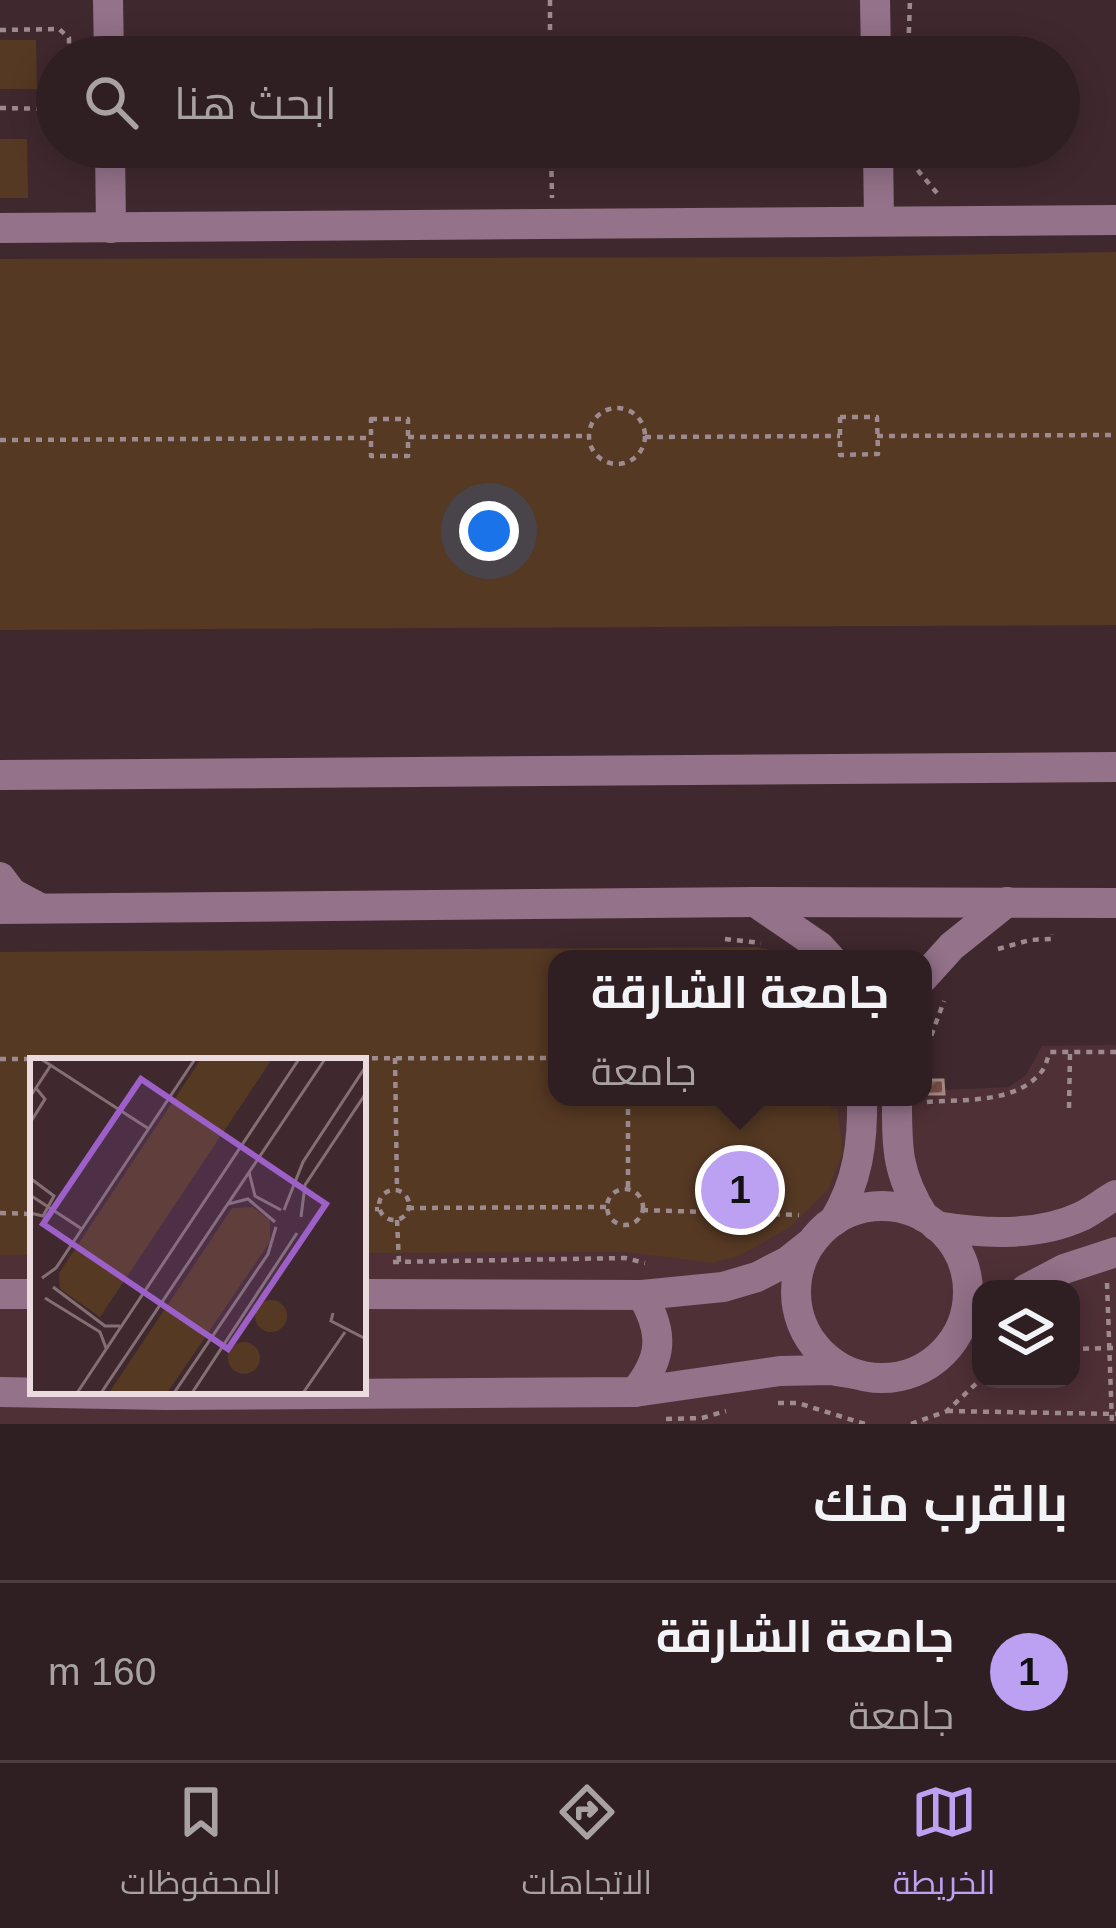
<!DOCTYPE html>
<html lang="ar">
<head>
<meta charset="utf-8">
<style>
	body { margin:0; font-family:Helvetica,Cairo,sans-serif; background:#3c2c2f; color:#f1f3f6; direction:rtl }
	.controls { position:absolute; right:36px; bottom:36px; display:grid; overflow:hidden; border-radius:24px; box-shadow:0 6px 30px #0003 }
	.controls button { width:108px; height:108px; display:grid; place-items:center; padding:0; border:0; border-bottom:3px solid #4b3d40; background:#301f22; color:#f1f3f6; font:60px sans-serif }
	.you { position:absolute; left:489px; top:531px; width:42px; height:42px; margin:-30px; border:9px solid #fff; border-radius:50%; background:#1a73e8; box-shadow:0 0 0 18px #1a73e833 }
	.badge { display:grid; place-items:center; width:78px; height:78px; border-radius:50%; background:#bca0f2; color:#111; font-size:39px; font-weight:700 }
	.pin { position:absolute; translate:-50% -50%; border:6px solid #fff; box-shadow:0 3px 12px #0006 }
	.popup { position:absolute; left:548px; top:950px; width:384px; height:156px; box-sizing:border-box; display:grid; place-content:center; border-radius:24px; background:#301f22; filter:drop-shadow(0 3px 9px #0005); font-size:39px; white-space:nowrap; color:#a8a2a5 }
	.popup b { font-size:45px; color:#f1f3f6 }
	.popup::after { content:''; position:absolute; left:50%; top:100%; margin-left:-24px; border:24px solid transparent; border-top-color:#301f22 }
	.list { margin:0; padding:0; list-style:none }
	h2 { display:flex; justify-content:space-between; align-items:center; height:156px; margin:0; padding:0 48px; font-size:51px }
	h2 small { font-size:39px; font-weight:400; color:#a8a2a5 }
	.list li { display:grid; grid-template-columns:78px 1fr auto; gap:36px; align-items:center; box-sizing:border-box; height:180px; padding:0 48px; border-top:3px solid #4b3d40 }
	.list b { display:block; font-size:45px; white-space:nowrap }
	.list p { margin:0; font-size:39px; white-space:nowrap; color:#a8a2a5 }
	.list em { font-size:39px; font-style:normal; color:#a8a2a5 }
	.icon { flex:none; width:66px; height:66px; fill:none; stroke:currentColor; stroke-width:2; stroke-linecap:round; stroke-linejoin:round }
	.map { position:relative; flex:none; width:1116px; height:1424px; overflow:hidden; direction:ltr }
	.search { position:absolute; background:#301f22; box-shadow:0 6px 30px #0003; left:36px; right:36px; top:36px; height:132px; display:flex; align-items:center; gap:30px; box-sizing:border-box; padding:0 42px; border-radius:66px; color:#a8a2a5; font-size:45px }
	.sheet { height:336px; background:#301f22 }
	nav { display:flex; justify-content:space-around; align-items:center; box-sizing:border-box; height:168px; border-top:3px solid #4b3d40; background:#301f22; font-size:33px; color:#a8a2a5 }
	nav a { display:grid; justify-items:center; gap:6px }
	nav .on { color:#bca0f2 }
	.map>svg:first-child { display:block }
</style>
</head>
<body>
<div class="map">
<svg width="1116" height="1424" viewBox="0 0 1116 1424">
	<defs>
		<pattern id="building-hatch" width="6" height="6" patternUnits="userSpaceOnUse" patternTransform="scale(3)"><rect width="6" height="6" fill="#794f46"/><path d="M-1 1l2-2M0 6l6-6M5 7l2-2" fill="none" stroke="#8c6860"/></pattern>
	</defs>
	<rect width="100%" height="100%" fill="#40292e"/>
	<path fill="#4f3037" fill-rule="evenodd" d="M1116,1045v379h-1116v-373l557,-3v49h366v-17h20l1,10 65,-3 17,-12 16,-29zM33,1061h330v330h-330zM981,1289h90v90h-90z"/>
	<g fill="#553923">
		<path d="M0,40h36l1,49h-37z"/>
		<path d="M0,139h27l1,59h-28z"/>
		<path d="M1116,252v373l-1116,5v-371l832,-2z"/>
		<path d="M756,947l18,4 14,8h-231v138l275,1 -1,10 6,1 6,43 -14,36 -39,39 -51,29 -28,7 -85,-11 -263,1v-192h-330v194h-33v-303z"/>
	</g>
	<path fill="url(#building-hatch)" stroke="#a88c86" stroke-width="3" d="M923,1080h20l1,14h-21z"/>
	<g fill="none" stroke-linecap="round" stroke-linejoin="round">
		<g stroke="#9e8b8f" stroke-width="4.5" stroke-dasharray="6 6" stroke-linecap="butt">
			<path d="M550,0v57"/>
			<path d="M0,30l59,-1 10,9v19"/>
			<path d="M908,57l2,-57"/>
			<path d="M0,108l57,1"/>
			<path d="M551,147l1,51"/>
			<path d="M909,148l6,19 22,26"/>
			<circle cx="617" cy="436" r="28"/>
			<path d="M840,417h37l1,37 -38,1z"/>
			<rect x="371" y="419" width="37" height="37"/>
			<path d="M877,436l239,-1"/>
			<path d="M408,437l181,-1"/>
			<path d="M645,437l195,-1"/>
			<path d="M0,440l371,-2"/>
			<path d="M725,939l36,4"/>
			<path d="M998,949l32,-9 22,-1v-5"/>
			<path d="M395,1058l2,132"/>
			<path d="M923,1058l21,-57"/>
			<path d="M0,1059l557,-1"/>
			<path d="M760,1097l72,5"/>
			<path d="M927,1102c37,-3 90,2 115,-31 4,-5 5,-12 8,-19h66"/>
			<path d="M1069,1108l1,-55"/>
			<path d="M628,1187v-90"/>
			<circle cx="625" cy="1207" r="18"/>
			<circle cx="394" cy="1205" r="15"/>
			<path d="M408,1208l199,-1"/>
			<path d="M363,1210l16,-1"/>
			<path d="M642,1210l157,5"/>
			<path d="M0,1213l33,1"/>
			<path d="M397,1220l2,43"/>
			<path d="M393,1262l232,-4 20,5"/>
			<path d="M1107,1283l5,141"/>
			<path d="M1071,1349l45,-1"/>
			<path d="M778,1403h20l67,21"/>
			<path d="M947,1411l169,3"/>
			<path d="M666,1419l36,-1 24,-7"/>
			<path d="M911,1424l36,-13 34,-32"/>
		</g>
		<g stroke="#947289" stroke-width="30">
			<path d="M108,0l1,57"/>
			<path d="M875,0l1,57"/>
			<path d="M110,147l1,81"/>
			<path d="M878,147l1,74"/>
			<path d="M0,228l1116,-8"/>
			<path d="M0,775l1116,-8"/>
			<path d="M0,877l12,16 28,15"/>
			<path d="M755,902l64,44 12,13"/>
			<path d="M0,909l755,-7 361,1"/>
			<path d="M923,978l29,-32 55,-44"/>
			<path d="M897,1097c0,51 -1,75 27,120"/>
			<circle cx="882" cy="1292" r="86"/>
			<path d="M834,1221c24,-40 29,-78 28,-124"/>
			<path d="M936,1226c48,8 101,11 146,-10 12,-6 23,-15 34,-21"/>
			<path d="M1026,1289l38,-20 52,-17"/>
			<path d="M0,1294h33"/>
			<path d="M363,1294l279,1 81,-8 34,-10 31,-16 24,-19"/>
			<path d="M0,1392l165,3 470,-3 145,-21 50,-1 25,4"/>
			<path d="M635,1392c28,-34 29,-59 7,-97"/>
		</g>
	</g>
	<g transform="translate(30 1058)">
		<rect width="336" height="336" fill="#40292e"/>
		<path d="M171,1h71l-172,258 -40,-28 -1,-16zM223,149l17,13v22l-103,151h-58l123,-185z" fill="#553923"/>
		<path d="M225 258a16 16 0 1 1 32 0a16 16 0 1 1-32 0ZM198 300a16 16 0 1 1 32 0a16 16 0 1 1-32 0Z" fill="#553923"/>
		<path fill="none" stroke="#847074" stroke-width="3" d="M11,1l108,70M0,39l21,-32M0,65l15,-24 -9,-11M219,114l6,24 26,14M0,120l24,18 -11,20 -13,-3M0,137l52,34M198,146l20,-5 27,23M254,152l19,-48 63,-96M271,159l4,-32 61,-92M12,220l14,-10 139,-209M23,229l52,39h15M15,240l55,34 6,16M303,255l-2,8 35,18M47,335l222,-334M71,335l224,-334M144,335l94,-139 8,-27M162,335l105,-160M273,335l42,-61"/>
		<path fill="#9d60c8" fill-opacity="0.15" stroke="#9d60c8" stroke-width="6" d="M111,21l185,125 -98,145 -185,-125z"/>
		<rect width="336" height="336" fill="none" stroke="#ebdbde" stroke-width="6"/>
	</g>
</svg>
<div class="controls">
<button><svg class="icon" aria-label="layers" viewBox="0 0 24 24"><path d="M12 4l9 5-9 5-9-5zM3 14l9 5 9-5"/></svg></button>
</div>
<div class="you"></div>
<div class="pin badge" style="left:740px;top:1190px">1</div>
<div class="popup"><b>جامعة الشارقة</b>جامعة</div>
<div class="search"><svg class="icon" aria-label="search" viewBox="0 0 24 24"><circle cx="10" cy="10" r="6"/><path d="M15 15l6 6"/></svg>ابحث هنا</div>
</div>
<section class="sheet">
<h2>بالقرب منك<small></small></h2>
<ul class="list">
<li><span class="badge">1</span><div><b>جامعة الشارقة</b><p>جامعة</p></div><em>160 m</em></li>
</ul>
</section>
<nav>
<a class="on"><svg class="icon" aria-label="map" viewBox="0 0 24 24"><path d="M3 6l6-2 6 2 6-2v14l-6 2-6-2-6 2zM9 4v14M15 6v14"/></svg>الخريطة</a>
<a><svg class="icon" aria-label="directions" viewBox="0 0 24 24"><path d="M12 3l9 9-9 9-9-9zM9 14v-3h6M13 9l2 2-2 2"/></svg>الاتجاهات</a>
<a><svg class="icon" aria-label="saved" viewBox="0 0 24 24"><path d="M7 4h10v16l-5-4-5 4z"/></svg>المحفوظات</a>
</nav>
</body>
</html>
